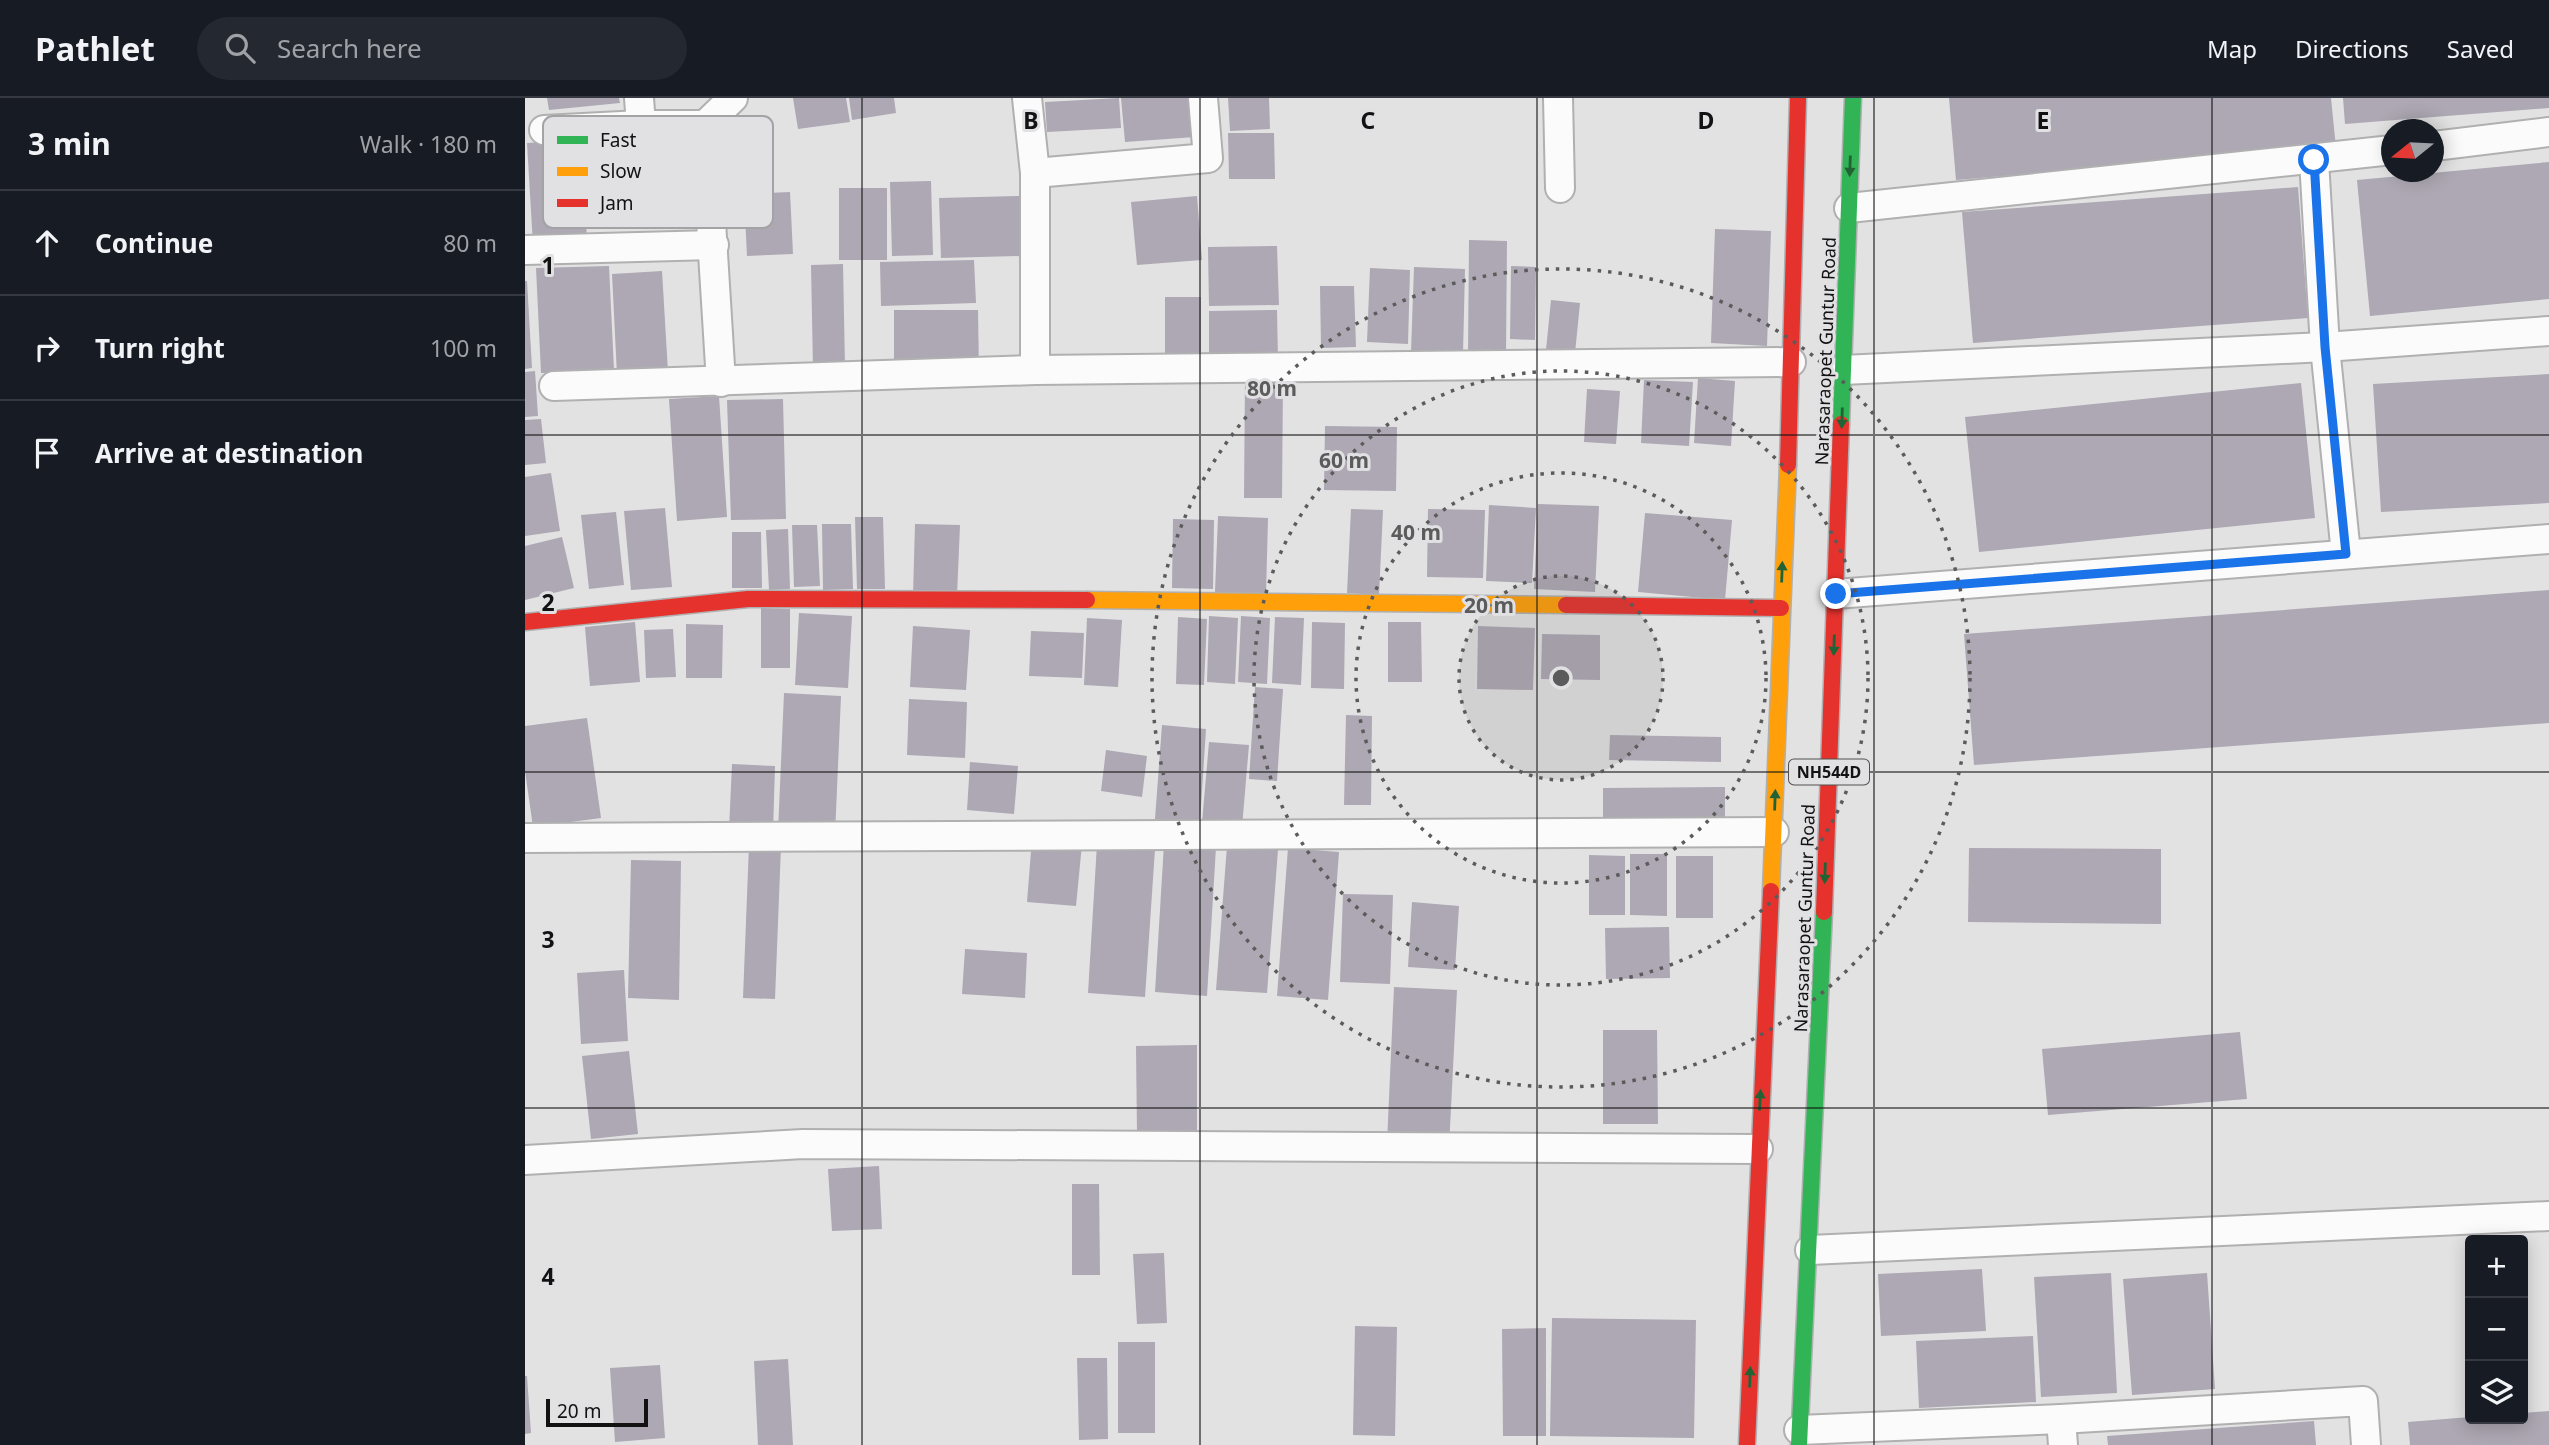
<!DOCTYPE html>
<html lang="en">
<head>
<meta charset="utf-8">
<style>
	body { margin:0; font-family:"Noto Sans",sans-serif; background:#242831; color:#f1f3f6 }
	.controls { position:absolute; right:21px; bottom:21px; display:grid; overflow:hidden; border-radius:7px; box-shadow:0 4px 18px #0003 }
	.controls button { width:63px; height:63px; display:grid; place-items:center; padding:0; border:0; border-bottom:2px solid #363941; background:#171b24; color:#f1f3f6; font:35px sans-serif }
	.compass { position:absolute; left:1856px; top:21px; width:63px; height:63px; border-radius:50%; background:#171b24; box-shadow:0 4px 18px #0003; rotate:252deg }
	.scale { position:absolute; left:21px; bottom:18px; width:102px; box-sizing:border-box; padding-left:7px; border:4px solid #121212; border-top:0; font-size:19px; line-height:24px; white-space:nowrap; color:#121212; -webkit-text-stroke:5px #e1e1e4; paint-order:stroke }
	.stop { position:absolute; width:21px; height:21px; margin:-16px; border:5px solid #1a73e8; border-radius:50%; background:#fff }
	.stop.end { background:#1a73e8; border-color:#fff; box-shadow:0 2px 7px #0008 }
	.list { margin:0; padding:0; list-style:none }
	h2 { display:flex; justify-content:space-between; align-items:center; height:91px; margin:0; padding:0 28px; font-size:30px }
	h2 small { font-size:23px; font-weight:400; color:#9ea1a6 }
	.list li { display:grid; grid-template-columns:46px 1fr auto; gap:21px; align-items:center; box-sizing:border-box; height:105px; padding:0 28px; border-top:2px solid #363941 }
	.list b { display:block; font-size:26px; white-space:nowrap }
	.list em { font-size:23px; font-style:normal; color:#9ea1a6 }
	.icon { flex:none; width:38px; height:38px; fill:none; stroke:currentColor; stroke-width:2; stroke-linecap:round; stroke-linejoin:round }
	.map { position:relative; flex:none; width:2024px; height:1347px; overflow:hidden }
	header { display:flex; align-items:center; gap:42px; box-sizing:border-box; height:98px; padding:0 35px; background:#171b24; border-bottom:2px solid #363941 }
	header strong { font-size:33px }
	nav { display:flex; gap:38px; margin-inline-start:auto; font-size:24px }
	.search { width:490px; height:63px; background:#242831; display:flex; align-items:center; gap:18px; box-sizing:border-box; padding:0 24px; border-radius:38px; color:#9ea1a6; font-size:26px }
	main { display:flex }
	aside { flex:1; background:#171b24 }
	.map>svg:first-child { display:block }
</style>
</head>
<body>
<header>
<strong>Pathlet</strong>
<div class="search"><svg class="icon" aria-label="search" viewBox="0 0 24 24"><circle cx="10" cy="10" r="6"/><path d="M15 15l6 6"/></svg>Search here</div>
<nav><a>Map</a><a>Directions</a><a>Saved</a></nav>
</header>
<main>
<aside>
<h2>3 min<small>Walk · 180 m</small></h2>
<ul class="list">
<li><svg class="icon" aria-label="ahead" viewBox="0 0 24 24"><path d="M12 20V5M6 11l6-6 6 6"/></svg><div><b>Continue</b></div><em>80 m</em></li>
<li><svg class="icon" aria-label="right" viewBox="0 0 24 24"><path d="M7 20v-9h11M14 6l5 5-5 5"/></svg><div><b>Turn right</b></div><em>100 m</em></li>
<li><svg class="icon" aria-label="arrive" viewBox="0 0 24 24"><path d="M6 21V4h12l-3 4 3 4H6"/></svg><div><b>Arrive at destination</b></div></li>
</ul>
</aside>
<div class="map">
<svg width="2024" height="1347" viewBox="0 0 2024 1347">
	<rect width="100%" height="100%" fill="#e2e2e3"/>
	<g fill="#ada8b3">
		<path d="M22,0h72l1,5 -71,7z"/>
		<path d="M268,0h53l4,24 -52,7z"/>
		<path d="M324,0h45l2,15 -44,7z"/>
		<path d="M594,0l2,30 -74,4 -2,-30z"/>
		<path d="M596,0h71l3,39 -70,5z"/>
		<path d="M703,0h41l1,31 -40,2z"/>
		<path d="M1424,0h382l5,50 -380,32z"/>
		<path d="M1818,0h206v10l-204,16z"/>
		<path d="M703,35h46l1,46h-46z"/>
		<path d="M58,42l4,102 -54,3 -6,-102z"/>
		<path d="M2024,64v137l-179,17 -13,-136z"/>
		<path d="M406,83l2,74 -41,1 -2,-74z"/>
		<path d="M1773,89l10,131 -335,25 -11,-131z"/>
		<rect x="314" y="90" width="48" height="72"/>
		<path d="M265,94l3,62 -46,2 -3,-62z"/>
		<path d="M494,98l2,60 -80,2 -2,-60z"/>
		<path d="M672,98l5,64 -65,5 -6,-63z"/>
		<path d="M1190,131l56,2 -4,115 -56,-3z"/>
		<path d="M944,142l38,1 -1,113 -38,-1z"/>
		<path d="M752,148l2,59 -70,1 -1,-59z"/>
		<path d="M449,162l2,43 -95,3 -1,-44z"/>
		<path d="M318,166l2,104 -32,1 -2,-104z"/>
		<path d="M84,168l5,104 -73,3 -5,-105z"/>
		<path d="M986,168l25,1 -1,73 -25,-1z"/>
		<path d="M889,169l51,2 -2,85 -52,-2z"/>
		<path d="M845,170l40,2 -2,74 -41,-2z"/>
		<path d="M137,173l6,101 -51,3 -5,-101z"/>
		<path d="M0,183h2l5,87 -7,1z"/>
		<path d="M795,188h34l2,61 -35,1z"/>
		<rect x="640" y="199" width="36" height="66"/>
		<path d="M1026,202l29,3 -5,50 -29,-3z"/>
		<path d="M369,212h84l1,62h-85z"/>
		<path d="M752,212l1,50 -69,1v-50z"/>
		<path d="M10,273l3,45 -13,1v-45z"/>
		<path d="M2024,276v129l-168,9 -8,-128z"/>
		<path d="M720,279h38l-1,121h-38z"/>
		<path d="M1173,280l37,3 -4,65 -37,-3z"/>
		<path d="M1119,282l49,2 -4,64 -48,-3z"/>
		<path d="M1776,285l14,135 -336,34 -14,-135z"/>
		<path d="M1062,291l33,2 -4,53 -32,-2z"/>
		<path d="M194,298l8,121 -50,4 -8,-122z"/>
		<path d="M258,301l3,120 -55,1 -4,-120z"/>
		<path d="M16,321l5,44 -21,2v-45z"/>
		<path d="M800,328l72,1 -1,64 -72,-1z"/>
		<path d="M26,375l9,58 -35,5v-59z"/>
		<path d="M1013,406l61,2 -4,86 -61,-3z"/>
		<path d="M964,407l47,3 -4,75 -46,-2z"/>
		<path d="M140,410l7,79 -41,3 -7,-79z"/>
		<path d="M826,411l32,1 -4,85 -32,-2z"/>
		<path d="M903,411l57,1 -2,68 -56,-1z"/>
		<path d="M91,414l8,73 -35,4 -8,-74z"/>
		<path d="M1120,415l87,7 -7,80 -87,-8z"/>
		<path d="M693,418l50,2 -2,76 -51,-2z"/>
		<path d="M330,419h28l2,72h-28z"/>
		<path d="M648,421l41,1 -1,69 -41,-1z"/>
		<path d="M297,426h29l2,65 -30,1z"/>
		<path d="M390,426l45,1 -3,71 -44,-1z"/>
		<path d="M267,427h25l3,61 -26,1z"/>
		<path d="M263,431l2,60 -21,1 -3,-60z"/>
		<path d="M207,434h29l1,56h-30z"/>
		<path d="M37,439l12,51 -49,12v-54z"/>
		<path d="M2024,492v133l-575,42 -10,-131z"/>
		<path d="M236,510l29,1v59h-29z"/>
		<path d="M274,515l53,3 -4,72 -53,-3z"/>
		<path d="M684,518l29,2 -3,66 -28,-2z"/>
		<path d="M716,518l29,2 -3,66 -29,-2z"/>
		<path d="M653,519l29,2 -3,66 -28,-1z"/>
		<path d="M750,519l29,1 -3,67 -29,-2z"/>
		<path d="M562,520l35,2 -4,67 -34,-2z"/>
		<path d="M110,524l5,60 -50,4 -5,-59z"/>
		<path d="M787,524l33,1 -1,66 -33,-1z"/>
		<path d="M863,524h33l1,60h-34z"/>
		<path d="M161,526l37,1 -1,53h-36z"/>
		<path d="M388,528l57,4 -4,60 -56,-3z"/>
		<path d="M953,528l57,2 -2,62 -56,-1z"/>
		<path d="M148,531l3,48 -30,1 -2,-48z"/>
		<path d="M506,533l53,2 -2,45 -53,-2z"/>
		<path d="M1017,536l58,1v45l-59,-1z"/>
		<path d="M730,589l28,2 -6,92 -28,-2z"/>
		<path d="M259,595l57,3 -6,139 -57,-3z"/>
		<path d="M384,601l58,3 -2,56 -58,-3z"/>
		<path d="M821,617l26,1 -1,89h-27z"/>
		<path d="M62,620l14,100 -68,9 -8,-56v-45z"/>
		<path d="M637,627l44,4 -6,93 -45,-3z"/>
		<path d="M1085,637l111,2v25l-112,-2z"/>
		<path d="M684,644l40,3 -7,82 -40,-4z"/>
		<path d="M581,652l41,6 -5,41 -41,-6z"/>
		<path d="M445,664l48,4 -4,48 -47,-4z"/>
		<path d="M207,666l43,2 -2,66 -44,-2z"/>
		<path d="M1200,689v36l-122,2v-37z"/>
		<path d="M507,741l50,5 -6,62 -49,-4z"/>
		<path d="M572,746l58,5 -10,148 -57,-4z"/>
		<path d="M639,746l52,3 -9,149 -52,-4z"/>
		<path d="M224,747l32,1 -6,153 -32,-1z"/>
		<path d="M702,748l51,4 -11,143 -51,-3z"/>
		<path d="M763,750l51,4 -11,148 -51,-4z"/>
		<path d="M1444,750l192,1v75l-193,-2z"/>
		<path d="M1105,756h37v62l-37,-1z"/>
		<path d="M1064,757l36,1v59h-36z"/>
		<rect x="1151" y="758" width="37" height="62"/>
		<path d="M106,762l50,1 -2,139 -51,-2z"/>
		<path d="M818,796l50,1 -3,89 -50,-2z"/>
		<path d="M887,804l47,4 -4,64 -47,-3z"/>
		<path d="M1144,829l1,51 -64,1 -1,-51z"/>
		<path d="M440,851l62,4 -2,45 -63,-4z"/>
		<path d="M99,872l4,71 -47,3 -4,-71z"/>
		<path d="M869,889l63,3 -8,157 -62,-4z"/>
		<path d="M1078,932h54l1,94h-55z"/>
		<path d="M1715,934l7,67 -199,16 -6,-66z"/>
		<path d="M672,947v90h-60l-1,-89z"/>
		<path d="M104,953l9,83 -47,5 -9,-83z"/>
		<path d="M354,1068l3,63 -50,2 -4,-62z"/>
		<path d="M547,1086h27l1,91h-28z"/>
		<path d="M639,1155l3,70 -30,1 -4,-70z"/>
		<path d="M1457,1171l4,62 -105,5 -3,-62z"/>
		<path d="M1586,1175l6,120 -76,4 -7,-120z"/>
		<path d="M1682,1175l8,116 -83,6 -9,-116z"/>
		<path d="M1027,1220l144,2 -2,118 -144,-2z"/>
		<path d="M830,1228l42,1 -2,109 -42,-1z"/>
		<path d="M1021,1230v108h-43l-1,-107z"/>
		<path d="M1508,1238l3,66 -117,6 -3,-67z"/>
		<rect x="593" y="1244" width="37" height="91"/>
		<path d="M552,1260h30l1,81 -29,1z"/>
		<path d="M263,1261l5,86h-35l-4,-84z"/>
		<path d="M135,1267l5,73 -50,4 -5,-74z"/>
		<path d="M0,1278h2l4,57 -6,1z"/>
		<path d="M2024,1313v34h-139l-2,-23 62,-5 53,2v-6z"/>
		<path d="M1789,1323l2,24h-208l-1,-9z"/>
	</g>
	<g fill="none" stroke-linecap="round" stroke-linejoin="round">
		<defs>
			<g id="street">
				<path d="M114,0l2,27"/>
				<path d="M502,0l8,75v197"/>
				<path d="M1033,0l2,90"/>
				<path d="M180,27l16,257"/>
				<path d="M19,32l97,-5h64l28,-27"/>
				<path d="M1909,48l115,-14"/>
				<path d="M1789,62l11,187 21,207"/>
				<path d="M510,75l173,-15 -5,-60"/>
				<path d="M1324,110l543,-58"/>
				<path d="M0,152l189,-5"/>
				<path d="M1318,272l482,-23 224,-16"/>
				<path d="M29,288l481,-16 756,-8"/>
				<path d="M1311,496l713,-55"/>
				<path d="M0,740l1249,-6"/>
				<path d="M0,1062l278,-16 955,5"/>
				<path d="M1285,1152l739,-34"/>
				<path d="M1536,1321l2,26"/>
				<path d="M1274,1332l262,-11 302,-18 3,44"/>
			</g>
			<g id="fast">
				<path d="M1316,326l12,-326"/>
				<path d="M1274,1347l25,-533"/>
			</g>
			<g id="slow">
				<path d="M562,502l479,5"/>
				<path d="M1246,793l17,-426"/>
			</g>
			<g id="jam">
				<path d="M1263,367l10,-367"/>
				<path d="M1041,507l215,3"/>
				<path d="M0,524l223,-23 339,1"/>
				<path d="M1299,814l17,-488"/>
				<path d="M1222,1347l24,-554"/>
			</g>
		</defs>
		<use href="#street" stroke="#b0b0b1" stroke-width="32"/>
		<use href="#fast" stroke="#b0b0b1" stroke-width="19"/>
		<use href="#slow" stroke="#b0b0b1" stroke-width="19"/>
		<use href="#jam" stroke="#b0b0b1" stroke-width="19"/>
		<use href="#street" stroke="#fbfbfb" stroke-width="28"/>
		<use href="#fast" stroke="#30b455" stroke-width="16"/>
		<use href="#slow" stroke="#ff9f0a" stroke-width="16"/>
		<use href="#jam" stroke="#e5322d" stroke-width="16"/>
	</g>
	<defs><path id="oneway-solid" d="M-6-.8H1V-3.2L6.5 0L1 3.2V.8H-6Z" transform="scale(1.75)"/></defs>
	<g fill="#216334">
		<use href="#oneway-solid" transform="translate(1325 68) rotate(92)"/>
		<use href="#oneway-solid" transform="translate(1317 320) rotate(92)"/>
		<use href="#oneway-solid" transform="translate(1257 474) rotate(-88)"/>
		<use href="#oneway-solid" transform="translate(1309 547) rotate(92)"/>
		<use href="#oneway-solid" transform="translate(1250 702) rotate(-88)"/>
		<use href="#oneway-solid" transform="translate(1300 775) rotate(92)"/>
		<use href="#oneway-solid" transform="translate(1235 1002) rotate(-87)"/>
		<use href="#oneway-solid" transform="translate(1225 1279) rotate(-88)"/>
	</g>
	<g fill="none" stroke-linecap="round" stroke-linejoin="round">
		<path stroke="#1a73e8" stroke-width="9" d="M1311,496l510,-40 -21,-207 -11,-187"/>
	</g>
	<path fill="none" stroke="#121212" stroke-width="2" stroke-opacity="0.55" d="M337,0v1347M675,0v1347M1012,0v1347M1349,0v1347M1687,0v1347M0,337h2024M0,674h2024M0,1010h2024"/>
	<circle cx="1036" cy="580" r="102" fill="#5b5b5b" fill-opacity=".12"/>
	<g fill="none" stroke="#5b5b5b" stroke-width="3.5" stroke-dasharray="3.5 7">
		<circle cx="1036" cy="580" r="102"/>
		<circle cx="1036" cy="580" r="205"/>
		<circle cx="1036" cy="580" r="307"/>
		<circle cx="1036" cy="580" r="409"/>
	</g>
	<g text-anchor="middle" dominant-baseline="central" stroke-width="6" stroke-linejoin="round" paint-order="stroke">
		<rect fill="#e1e1e4" stroke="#505051" stroke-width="2" x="1264" y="661.5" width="80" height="25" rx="5"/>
		<g font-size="16" font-weight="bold" fill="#121212">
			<text x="1304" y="674">NH544D</text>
		</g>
		<g font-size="18" fill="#121212" stroke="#e1e1e4">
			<text transform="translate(1300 253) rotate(-88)">Narasaraopet Guntur Road</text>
			<text transform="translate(1279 820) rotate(-88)">Narasaraopet Guntur Road</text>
		</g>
	</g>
	<rect x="18" y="18" width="230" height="112" rx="10" fill="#e1e1e4" stroke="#a3a3a5" stroke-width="2"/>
	<rect x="32" y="38" width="31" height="8" fill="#30b455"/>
	<rect x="32" y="69" width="31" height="9" fill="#ff9f0a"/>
	<rect x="32" y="101" width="31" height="8" fill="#e5322d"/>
	<g font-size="19" fill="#121212">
		<text x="75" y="49">Fast</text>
		<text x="75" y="80">Slow</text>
		<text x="75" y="112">Jam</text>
	</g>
	<g font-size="23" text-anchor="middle" font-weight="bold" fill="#121212" stroke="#e1e1e4" stroke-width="6" stroke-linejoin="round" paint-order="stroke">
		<text x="506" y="31">B</text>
		<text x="843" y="31">C</text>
		<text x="1181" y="31">D</text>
		<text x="1518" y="31">E</text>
		<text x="23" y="176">1</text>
		<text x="23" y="513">2</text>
		<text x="23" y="850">3</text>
		<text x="23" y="1187">4</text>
	</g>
	<circle cx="1036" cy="580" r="10" fill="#5b5b5b" stroke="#e1e1e4" stroke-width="3.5"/>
	<g font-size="21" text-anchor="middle" font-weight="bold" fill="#5b5b5b" stroke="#e1e1e4" stroke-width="6" stroke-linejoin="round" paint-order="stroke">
		<text x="747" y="298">80 m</text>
		<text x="819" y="370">60 m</text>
		<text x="891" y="442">40 m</text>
		<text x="964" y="515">20 m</text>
	</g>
</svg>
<div class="controls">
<button>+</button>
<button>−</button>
<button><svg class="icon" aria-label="layers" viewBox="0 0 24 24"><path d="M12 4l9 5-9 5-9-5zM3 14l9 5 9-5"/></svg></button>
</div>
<svg class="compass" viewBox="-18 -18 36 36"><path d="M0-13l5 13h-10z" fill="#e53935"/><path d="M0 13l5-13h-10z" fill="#9ea1a6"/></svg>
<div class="scale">20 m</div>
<div class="stop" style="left:1789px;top:62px"></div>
<div class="stop end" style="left:1311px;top:496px"></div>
</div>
</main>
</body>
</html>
